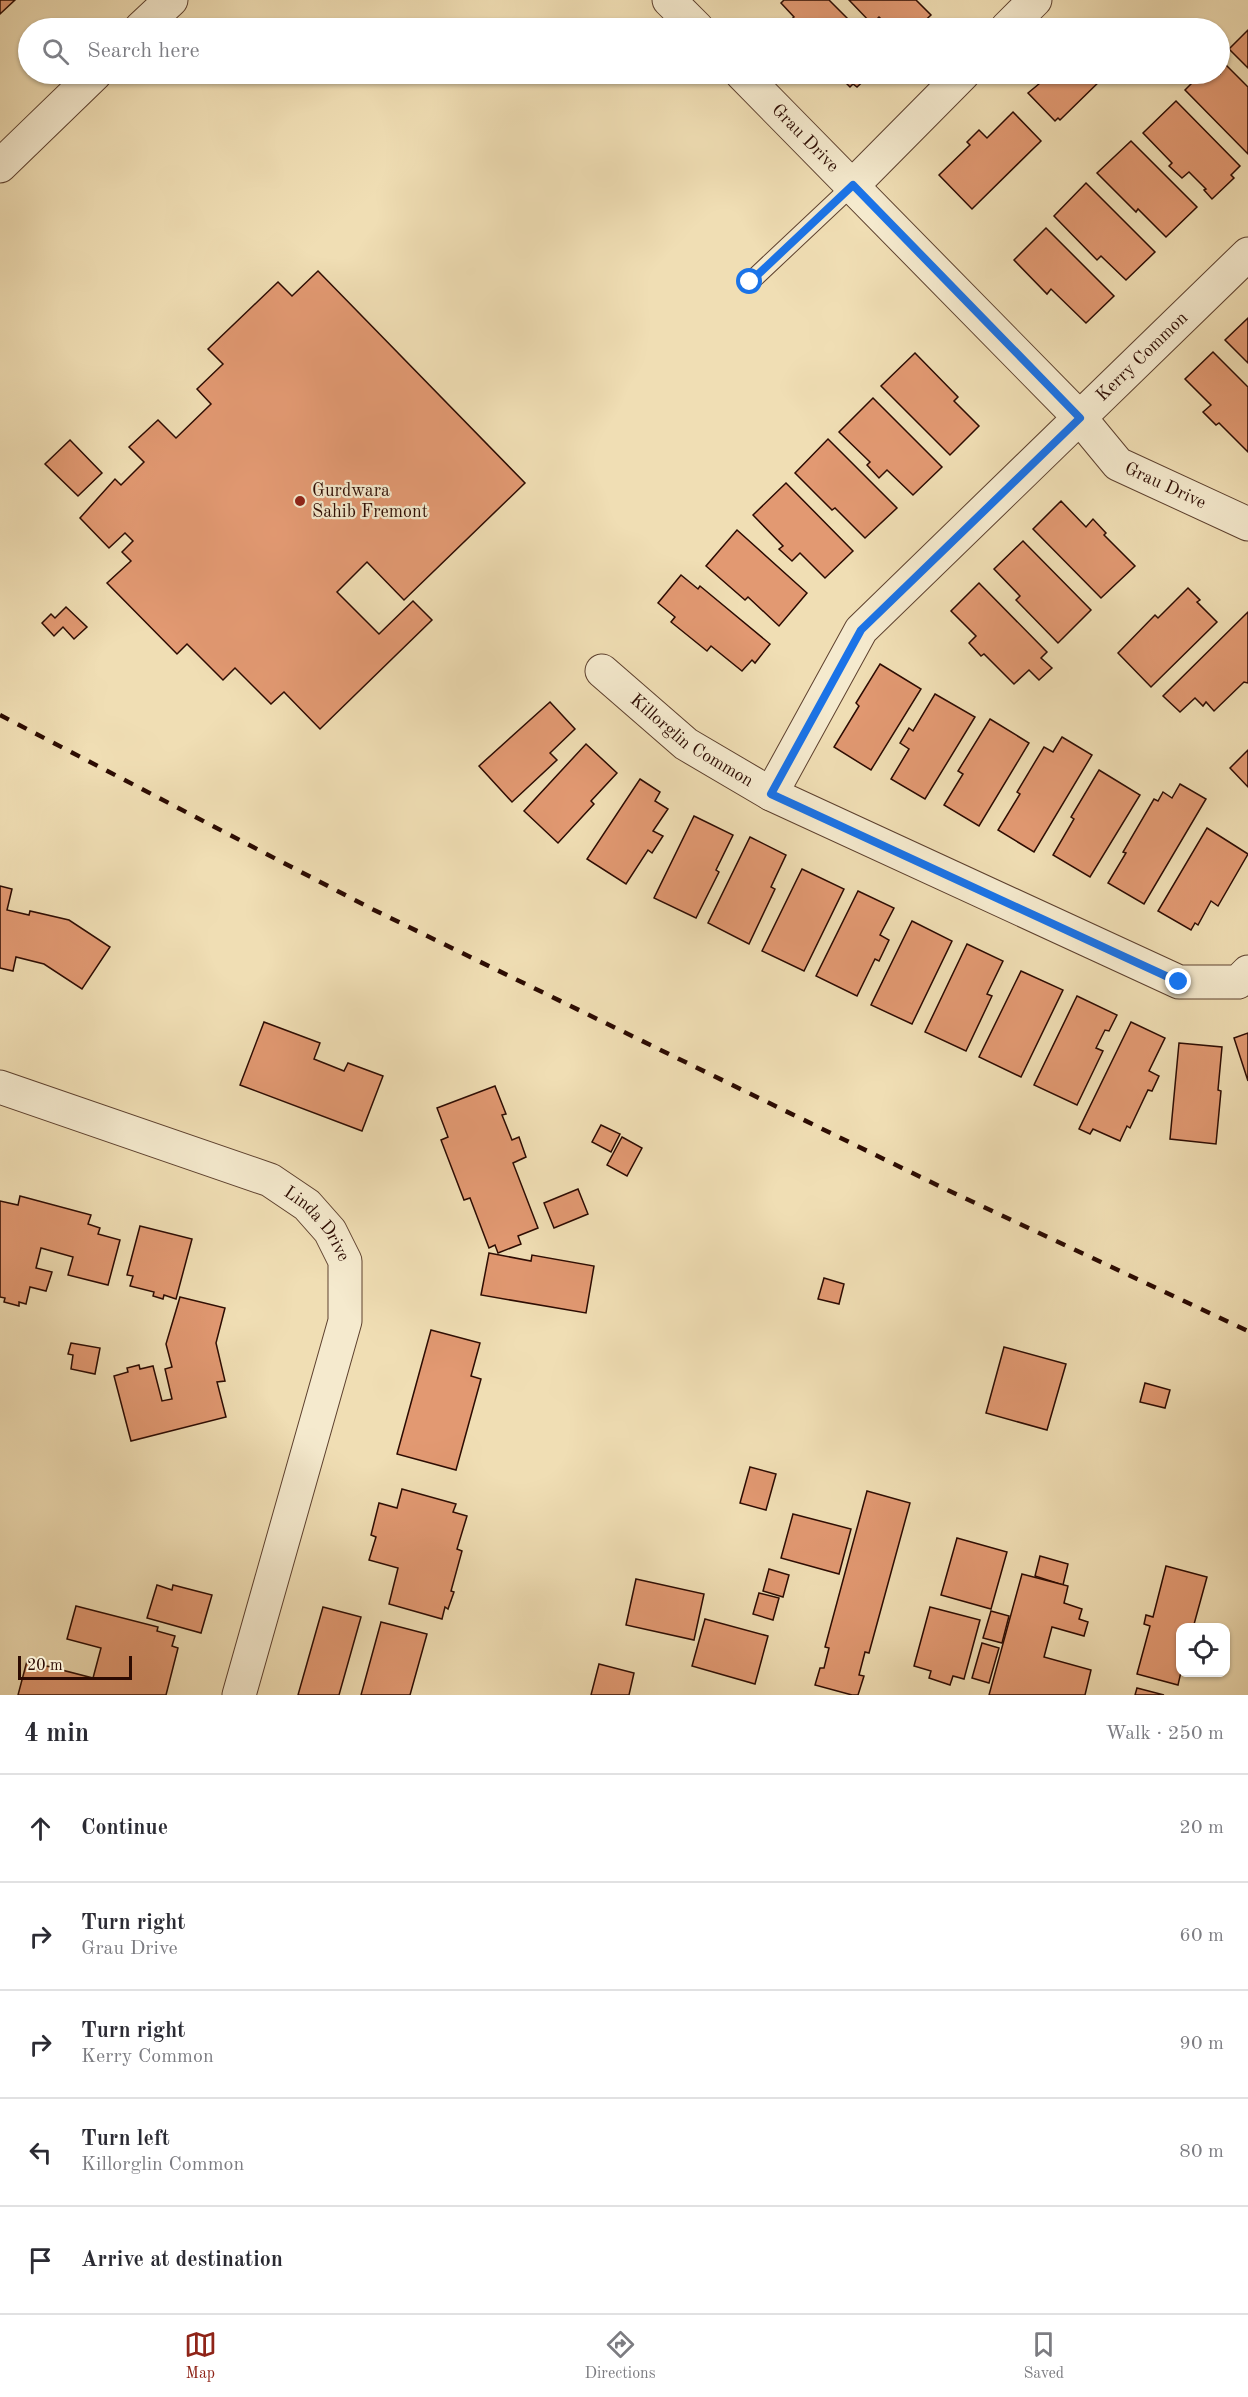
<!DOCTYPE html>
<html lang="en">
<head>
<meta charset="utf-8">
<style>
	body { margin:0; font-family:"Old Standard TT",serif; background:#f2f2f3; color:#2b2b33 }
	.controls { position:absolute; right:18px; bottom:18px; display:grid; overflow:hidden; border-radius:12px; box-shadow:0 2px 4px #0004 }
	.controls button { width:54px; height:54px; display:grid; place-items:center; padding:0; border:0; border-bottom:2px solid #e1e1e2; background:#fff; color:#2b2b33; font:30px sans-serif }
	.scale { position:absolute; left:18px; bottom:15px; width:114px; box-sizing:border-box; padding-left:6px; border:3px solid #2c0b02; border-top:0; font-size:16px; line-height:21px; white-space:nowrap; color:#2c0b02; -webkit-text-stroke:4px #f5eace; paint-order:stroke }
	.stop { position:absolute; width:18px; height:18px; margin:-14px; border:4px solid #1a73e8; border-radius:50%; background:#fff }
	.stop.end { background:#1a73e8; border-color:#fff; box-shadow:0 2px 6px #0008 }
	.list { margin:0; padding:0; list-style:none }
	h2 { display:flex; justify-content:space-between; align-items:center; height:78px; margin:0; padding:0 24px; font-size:26px }
	h2 small { font-size:20px; font-weight:400; color:#7c7c81 }
	.list li { display:grid; grid-template-columns:39px 1fr auto; gap:18px; align-items:center; box-sizing:border-box; height:108px; padding:0 24px; border-top:2px solid #e1e1e2 }
	.list b { display:block; font-size:22px; white-space:nowrap }
	.list p { margin:0; font-size:20px; white-space:nowrap; color:#7c7c81 }
	.list em { font-size:20px; font-style:normal; color:#7c7c81 }
	.icon { flex:none; width:33px; height:33px; fill:none; stroke:currentColor; stroke-width:2; stroke-linecap:round; stroke-linejoin:round }
	.map { position:relative; flex:none; width:1248px; height:1695px; overflow:hidden }
	.search { position:absolute; background:#fff; box-shadow:0 2px 4px #0004; left:18px; right:18px; top:18px; height:66px; display:flex; align-items:center; gap:15px; box-sizing:border-box; padding:0 21px; border-radius:33px; color:#7c7c81; font-size:22px }
	.sheet { height:618px; background:#fff }
	nav { display:flex; justify-content:space-around; align-items:center; box-sizing:border-box; height:84px; border-top:2px solid #e1e1e2; background:#fff; font-size:16px; color:#7c7c81 }
	nav a { display:grid; justify-items:center; gap:3px }
	nav .on { color:#8f2418 }
	.map>svg:first-child { display:block }
</style>
</head>
<body>
<div class="map">
<svg width="1248" height="1695" viewBox="0 0 1248 1695">
	<rect width="100%" height="100%" fill="#f0deb4"/>
	<filter id="stains"><feTurbulence type="fractalNoise" baseFrequency=".00333" numOctaves="4"/><feColorMatrix values="0 0 0 0 .2 0 0 0 0 .09 0 0 0 0 .02 0 0 0 .5 -.17"/></filter>
	<radialGradient id="worn" r=".72"><stop offset=".6" stop-color="#630" stop-opacity="0"/><stop offset="1" stop-color="#630" stop-opacity=".3"/></radialGradient>
	<g fill="#e29972" stroke="#2c0b02" stroke-width="1.5">
		<path d="M0,0h15l-15,14z"/>
		<path d="M784,0h45l28,28h-64l-6,-5 7,-6 -13,-14z"/>
		<path d="M849,0h67l15,15 -14,13h-26l-12,-11 -7,7z"/>
		<path d="M1248,30v38l-19,-19z"/>
		<path d="M1220,59l28,28v67l-63,-64 16,-16h19z"/>
		<path d="M837,74h34l-14,13 -4,-3 -3,3z"/>
		<path d="M1051,74h56l-47,46 -2,-2 -3,3 -27,-28z"/>
		<path d="M1176,101l64,65 -9,9 3,3 -22,21 -8,-9 2,-1 -17,-17 -7,6 -13,-12 3,-3 -29,-30z"/>
		<path d="M1013,112l28,29 -69,68 -33,-34 31,-30 -3,-3 12,-12 8,8z"/>
		<path d="M1131,141l66,66 -31,30 -28,-28 -2,3 -39,-39z"/>
		<path d="M1086,183l69,69 -29,28 -25,-24 -4,4 -43,-44z"/>
		<path d="M1046,228l68,68 -28,27 -35,-34 -4,5 -33,-34z"/>
		<path d="M318,271l207,212 -121,117 -37,-38 -30,30 42,42 34,-33 19,19 -112,109 -36,-37 -13,12 -36,-36 -12,12 -36,-36 -10,10 -70,-71 24,-22 -9,-9 11,-11 -8,-8 -16,15 -29,-30 35,-39 6,6 23,-23 -15,-15 29,-27 18,18 35,-34 -14,-15 26,-25 -15,-15 70,-67 14,14z"/>
		<path d="M1248,318v45l-23,-23z"/>
		<path d="M1213,352l35,35v65l-29,-29 -3,2 -13,-13 8,-7 -26,-26z"/>
		<path d="M915,353l43,44 -4,4 25,25 -29,29 -69,-69z"/>
		<path d="M873,398l69,69 -29,28 -26,-25 -8,8 -12,-13 3,-3 -31,-30z"/>
		<path d="M828,439l69,69 -32,30 -30,-30 -3,2 -37,-37z"/>
		<path d="M70,440l32,33 -24,23 -33,-32z"/>
		<path d="M786,483l67,68 -28,27 -25,-25 -8,8 -13,-12 4,-3 -30,-31z"/>
		<path d="M1061,501l25,26 7,-8 13,14 -2,2 31,31 -34,32 -68,-69z"/>
		<path d="M737,530l70,63 -28,33 -31,-29 -3,3 -39,-34z"/>
		<path d="M1023,541l68,69 -33,33 -42,-43 4,-4 -26,-27z"/>
		<path d="M681,575l17,14 2,-3 70,58 -15,19 -3,-3 -10,11 -31,-25 -4,5 -36,-29 4,-5 -17,-14z"/>
		<path d="M979,583l68,69 -6,6 11,10 -13,12 -10,-10 -15,14 -30,-30 -3,2 -12,-13 7,-7 -25,-25z"/>
		<path d="M1188,588l12,12 -3,2 20,20 -66,65 -33,-34 37,-38 3,3z"/>
		<path d="M66,607l21,20 -13,12 -11,-12 -9,9 -12,-13 9,-9 4,4z"/>
		<path d="M1248,612v71l-4,-1 -30,29 -8,-9 -3,4 -8,-8 -15,14 -17,-16z"/>
		<path d="M880,664l41,25 -50,81 -37,-23 25,-41 -3,-3z"/>
		<path d="M935,694l40,23 -50,82 -34,-20 18,-30 -9,-6 9,-15 4,3z"/>
		<path d="M550,702l25,27 -25,24 7,7 -45,42 -33,-36z"/>
		<path d="M990,719l39,24 -50,83 -35,-21 19,-31 -5,-3z"/>
		<path d="M1062,737l30,18 -58,97 -36,-22 22,-36 -3,-2 27,-45 9,5z"/>
		<path d="M586,744l31,29 -26,28 3,3 -36,39 -34,-32z"/>
		<path d="M1248,750v37l-18,-19z"/>
		<path d="M1099,770l41,25 -50,82 -37,-22 21,-36 -3,-2z"/>
		<path d="M640,779l20,13 -5,9 13,8 -15,22 10,5 -11,17 -4,-3 -22,34 -39,-25z"/>
		<path d="M1180,784l26,15 -62,105 -36,-21 18,-30 -3,-1 31,-53 4,2 5,-9 9,6z"/>
		<path d="M694,816l39,19 -17,35 3,2 -23,46 -42,-20z"/>
		<path d="M1207,828l41,26 -30,52 -7,-5 -13,24 -3,-2 -4,7 -33,-19z"/>
		<path d="M750,837l36,18 -15,32 4,2 -26,55 -41,-21z"/>
		<path d="M802,869l42,20 -40,82 -42,-20z"/>
		<path d="M0,886l12,3 -5,21 22,5 1,-4 39,9 41,27 -28,42 -38,-25 -28,-7 -3,14 -13,-3z"/>
		<path d="M858,891l36,17 -14,27 9,5 -10,21 -4,-2 -18,37 -41,-20z"/>
		<path d="M912,921l40,20 -40,83 -41,-19z"/>
		<path d="M967,944l36,17 -16,33 5,2 -26,55 -41,-19z"/>
		<path d="M1021,971l42,19 -42,87 -42,-20z"/>
		<path d="M1077,996l40,19 -8,16 -4,-1 -9,18 7,3 -26,54 -43,-20z"/>
		<path d="M264,1022l56,21 -6,16 30,12 4,-8 35,13 -21,55 -122,-46z"/>
		<path d="M1131,1022l34,16 -16,33 10,5 -7,15 -4,-1 -18,38 -3,-2 -7,15 -27,-12 -3,5 -11,-5z"/>
		<path d="M1248,1033v48l-14,-43z"/>
		<path d="M1179,1043l43,4 -4,43 3,1 -5,53 -46,-5z"/>
		<path d="M495,1086l11,28 -4,1 10,25 7,-3 7,20 -13,6 25,65 -20,8 3,8 -23,9 -3,-8 -6,3 -19,-50 -6,2 -23,-60 7,-3 -11,-29z"/>
		<path d="M601,1125l19,9 -9,18 -19,-10z"/>
		<path d="M622,1137l20,11 -15,28 -20,-11z"/>
		<path d="M578,1189l10,25 -34,14 -10,-25z"/>
		<path d="M20,1196l71,19 -3,9 12,4 -2,6 22,6 -12,45 -40,-10 5,-18 -32,-9 -5,20 16,4 -6,19 -16,-4 -4,17 -7,-2v4l-15,-4 1,-4 -5,-1v-96l18,4z"/>
		<path d="M140,1226l52,13 -16,60 -12,-4 -1,4 -10,-3 1,-4 -24,-6 3,-10 -6,-1z"/>
		<path d="M489,1253l42,8 1,-6 62,11 -8,47 -105,-18z"/>
		<path d="M824,1278l20,6 -5,20 -21,-5z"/>
		<path d="M180,1297l45,11 -9,35 9,38 -8,1 9,35 -95,24 -17,-65 14,-4 -1,-4 12,-3 1,4 13,-3 9,35 10,-2 -7,-30 7,-2 -6,-23z"/>
		<path d="M431,1330l49,13 -9,33 10,3 -25,91 -59,-16z"/>
		<path d="M71,1343l29,5 -5,26 -24,-5 2,-14 -5,-1z"/>
		<path d="M1004,1347l62,17 -19,66 -61,-17z"/>
		<path d="M1145,1383l25,7 -5,18 -25,-6z"/>
		<path d="M750,1467l26,7 -10,36 -26,-7z"/>
		<path d="M402,1489l54,15 -3,8 14,4 -10,33 5,2 -11,40 3,1 -6,17 -3,-2 -3,12 -53,-15 9,-36 -29,-8 7,-23 -5,-2 8,-32 18,5z"/>
		<path d="M867,1491l43,12 -41,150 -4,-1 -6,23 5,1 -6,19h-6l-37,-10 5,-17h4l5,-20 -4,-1z"/>
		<path d="M793,1514l58,15 -12,45 -58,-16z"/>
		<path d="M957,1538l50,14 -16,57 -50,-14z"/>
		<path d="M1040,1556l28,8 -5,21 -28,-9z"/>
		<path d="M1166,1566l41,11 -14,51h-13l1,44 -3,13 -41,-11 13,-48 -6,-2 2,-9 7,2z"/>
		<path d="M769,1569l20,6 -6,22 -20,-6z"/>
		<path d="M1022,1574l46,12 -4,17 18,6 -3,10 9,3 -4,14 -32,-9 -8,30 47,13 -6,25h-96z"/>
		<path d="M636,1579l68,15 -10,46 -68,-15z"/>
		<path d="M157,1585l15,5 1,-5 39,10 -11,38 -54,-15z"/>
		<path d="M759,1593l20,5 -6,22 -20,-6z"/>
		<path d="M76,1606l82,21 -1,4 18,5 -3,10 6,2 -12,47h-148l9,-34 66,17 8,-30 -34,-9z"/>
		<path d="M323,1607l38,10 -22,78h-41z"/>
		<path d="M930,1607l50,13 -16,59 -11,-3 -3,9 -21,-7 2,-7 -17,-5z"/>
		<path d="M991,1611l18,5 -7,27 -19,-5z"/>
		<path d="M705,1619l63,17 -13,48 -63,-18z"/>
		<path d="M381,1622l46,12 -17,61h-49z"/>
		<path d="M982,1643l17,5 -10,35 -17,-5z"/>
		<path d="M599,1664l35,9 -5,22h-38z"/>
		<path d="M1137,1688l27,7h-29z"/>
	</g>
	<g fill="none" stroke-linecap="round" stroke-linejoin="round">
		<defs>
			<path id="lane" d="M750,282l103,-97"/>
			<g id="street">
				<path d="M669,0l28,28"/>
				<path d="M141,28l30,-28"/>
				<path d="M1007,28l28,-28"/>
				<path id="s1" d="M742,74l338,344 38,46 130,60"/>
				<path d="M0,166l95,-92"/>
				<path d="M853,185l110,-111"/>
				<path id="s2" d="M602,671l84,73 85,50 408,188h59l10,-10"/>
				<path id="s3" d="M771,794l90,-164 387,-376"/>
				<path id="s4" d="M0,1087l270,93 37,25 23,26 15,30v60l-106,374"/>
			</g>
		</defs>
		<use href="#lane" stroke="#5d402e" stroke-width="20"/>
		<use href="#street" stroke="#5d402e" stroke-width="35"/>
		<use href="#lane" stroke="#f5eace" stroke-width="18"/>
		<use href="#street" stroke="#f5eace" stroke-width="33"/>
		<path stroke="#2c0b02" stroke-width="4.5" stroke-dasharray="10 10" stroke-linecap="butt" d="M0,715l370,193 569,278 309,145"/>
	</g>
	<g fill="none" stroke-linecap="round" stroke-linejoin="round">
		<path stroke="#1a73e8" stroke-width="8" d="M750,282l103,-97 227,233 -219,212 -90,164 408,188"/>
	</g>
	<circle fill="#8f2418" stroke="#f5eace" stroke-width="2" cx="300" cy="501" r="6"/>
	<g text-anchor="middle" dominant-baseline="central" stroke-width="4.5" stroke-linejoin="round" paint-order="stroke">
		<g font-size="18" fill="#2c0b02" stroke="#f5eace">
			<text stroke="none"><textPath href="#s1" startOffset="90">Grau Drive</textPath></text>
			<text stroke="none"><textPath href="#s3" startOffset="579">Kerry Common</textPath></text>
			<text stroke="none"><textPath href="#s1" startOffset="594">Grau Drive</textPath></text>
			<text stroke="none"><textPath href="#s2" startOffset="114">Killorglin Common</textPath></text>
			<text stroke="none"><textPath href="#s4" startOffset="351">Linda Drive</textPath></text>
		</g>
		<g font-size="18" fill="#2c0b02" stroke="#f5eace" text-anchor="start">
			<text x="312" y="491">Gurdwara<tspan x="312" dy="21">Sahib Fremont</tspan></text>
		</g>
	</g>
	<rect width="100%" height="100%" filter="url(#stains)"/>
	<rect width="100%" height="100%" fill="url(#worn)"/>
</svg>
<div class="controls">
<button><svg class="icon" aria-label="locate" viewBox="0 0 24 24"><circle cx="12" cy="12" r="6"/><path d="M12 2v4M12 18v4M2 12h4M18 12h4"/></svg></button>
</div>
<div class="scale">20 m</div>
<div class="stop" style="left:750px;top:282px"></div>
<div class="stop end" style="left:1179px;top:982px"></div>
<div class="search"><svg class="icon" aria-label="search" viewBox="0 0 24 24"><circle cx="10" cy="10" r="6"/><path d="M15 15l6 6"/></svg>Search here</div>
</div>
<section class="sheet">
<h2>4 min<small>Walk · 250 m</small></h2>
<ul class="list">
<li><svg class="icon" aria-label="ahead" viewBox="0 0 24 24"><path d="M12 20V5M6 11l6-6 6 6"/></svg><div><b>Continue</b></div><em>20 m</em></li>
<li><svg class="icon" aria-label="right" viewBox="0 0 24 24"><path d="M7 20v-9h11M14 6l5 5-5 5"/></svg><div><b>Turn right</b><p>Grau Drive</p></div><em>60 m</em></li>
<li><svg class="icon" aria-label="right" viewBox="0 0 24 24"><path d="M7 20v-9h11M14 6l5 5-5 5"/></svg><div><b>Turn right</b><p>Kerry Common</p></div><em>90 m</em></li>
<li><svg class="icon" aria-label="left" viewBox="0 0 24 24"><path d="M17 20v-9H6M10 6l-5 5 5 5"/></svg><div><b>Turn left</b><p>Killorglin Common</p></div><em>80 m</em></li>
<li><svg class="icon" aria-label="arrive" viewBox="0 0 24 24"><path d="M6 21V4h12l-3 4 3 4H6"/></svg><div><b>Arrive at destination</b></div></li>
</ul>
</section>
<nav>
<a class="on"><svg class="icon" aria-label="map" viewBox="0 0 24 24"><path d="M3 6l6-2 6 2 6-2v14l-6 2-6-2-6 2zM9 4v14M15 6v14"/></svg>Map</a>
<a><svg class="icon" aria-label="directions" viewBox="0 0 24 24"><path d="M12 3l9 9-9 9-9-9zM9 14v-3h6M13 9l2 2-2 2"/></svg>Directions</a>
<a><svg class="icon" aria-label="saved" viewBox="0 0 24 24"><path d="M7 4h10v16l-5-4-5 4z"/></svg>Saved</a>
</nav>
</body>
</html>
